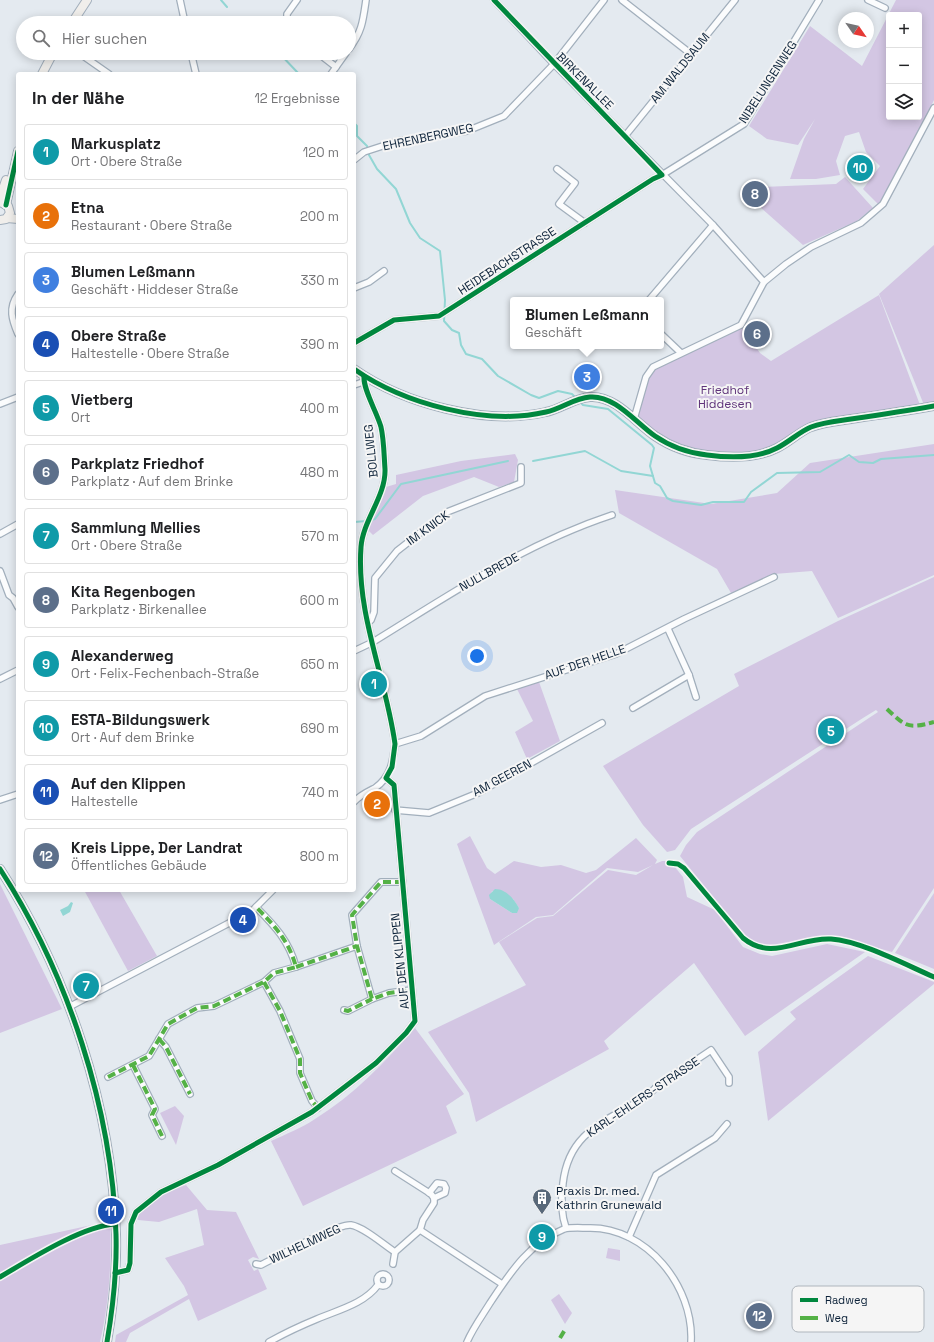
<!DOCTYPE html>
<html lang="de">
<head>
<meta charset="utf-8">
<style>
	body { margin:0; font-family:"Space Grotesk",sans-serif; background:#f6f6f6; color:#202124 }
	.controls { position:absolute; right:12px; top:12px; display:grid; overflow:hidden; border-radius:4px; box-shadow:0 2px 10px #0003 }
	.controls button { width:36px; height:36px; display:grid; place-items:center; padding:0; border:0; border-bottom:1px solid #e0e0e0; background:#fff; color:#202124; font:20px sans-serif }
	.compass { position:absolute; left:838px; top:12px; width:36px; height:36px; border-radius:50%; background:#fff; box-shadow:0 2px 10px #0003; rotate:124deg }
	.you { position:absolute; left:477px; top:656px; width:14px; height:14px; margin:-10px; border:3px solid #fff; border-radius:50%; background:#1a73e8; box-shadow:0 0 0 6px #1a73e833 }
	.badge { display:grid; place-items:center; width:26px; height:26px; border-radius:50%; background:#2563eb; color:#fff; font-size:13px; font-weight:700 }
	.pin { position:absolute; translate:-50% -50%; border:2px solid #fff; box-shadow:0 1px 4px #0006 }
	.popup { position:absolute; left:510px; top:297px; width:154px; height:52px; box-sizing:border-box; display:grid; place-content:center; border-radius:4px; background:#fff; filter:drop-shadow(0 1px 3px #0005); font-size:13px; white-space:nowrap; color:#757577 }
	.popup b { font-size:15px; color:#202124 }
	.popup::after { content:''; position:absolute; left:50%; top:100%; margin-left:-8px; border:8px solid transparent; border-top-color:#fff }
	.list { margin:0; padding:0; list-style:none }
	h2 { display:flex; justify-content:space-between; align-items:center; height:52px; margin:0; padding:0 16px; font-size:17px }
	h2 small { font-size:13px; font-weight:400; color:#757577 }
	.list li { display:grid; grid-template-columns:26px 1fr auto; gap:12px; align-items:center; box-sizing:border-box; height:56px; margin:0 8px 8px; padding:0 8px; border:1px solid #e0e0e0; border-radius:4px }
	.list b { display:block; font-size:15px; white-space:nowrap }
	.list p { margin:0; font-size:13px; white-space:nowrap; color:#757577 }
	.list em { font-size:13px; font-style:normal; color:#757577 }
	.icon { flex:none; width:22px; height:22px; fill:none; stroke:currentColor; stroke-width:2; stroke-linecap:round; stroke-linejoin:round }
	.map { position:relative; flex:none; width:934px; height:1342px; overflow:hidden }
	.search { position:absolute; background:#fff; box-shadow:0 2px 10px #0003; left:16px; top:16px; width:340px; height:44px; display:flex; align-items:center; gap:10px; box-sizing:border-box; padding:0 14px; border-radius:22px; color:#757577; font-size:15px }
	.panel { position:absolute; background:#fff; box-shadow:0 2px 10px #0003; left:16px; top:72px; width:340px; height:820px; border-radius:4px }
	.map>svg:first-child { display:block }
</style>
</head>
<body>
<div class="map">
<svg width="934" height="1342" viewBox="0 0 934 1342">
	<rect width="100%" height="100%" fill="#e4eaf0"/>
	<g fill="#d3c6e3" fill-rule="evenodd">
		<path d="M896,0h38v100l-45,93 -11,11 -15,-15 17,-23 -14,-14 -7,-20 -14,4 -9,25 4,14 -24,4h-26l14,-40 11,-20 -17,26 -31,-6 -18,-13 61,-100 52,40zM889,15h30v102h-30z"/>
		<path d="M845,177l28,31 -16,13 -54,24 -52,-46 13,-7 -2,-5 74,-3z"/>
		<path d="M934,245v158l-10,2 -45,-111z"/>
		<path d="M879,295l41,110 -110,20 -35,21 -22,7 -33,1 -29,-3 -24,-10 -29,-23 10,-40 8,-11 86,-40 18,26 11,8z"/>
		<path d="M934,444v131l-96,43 -26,-47 -38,3 -43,19 -14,-24 -98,-56 -4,-23 96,14 66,-11 33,-30z"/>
		<path d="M515,454l3,6 -4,22 -15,5 -25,-10 -51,19 -50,39 -5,-5 18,-43 10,-3v-9l65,-14z"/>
		<path d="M934,577v311l-42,64 -61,-17 -58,12 -18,-4 -11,-8 -64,-79 6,-11 11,-13 181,-120 -2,-2 -13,8 -172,111 -16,21 -8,2 -24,-27 -40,-59 136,-80 -5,-12 104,-53z"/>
		<path d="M539,682l21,59 -33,18 -12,-27 18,-11 -16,-32z"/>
		<path d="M470,836l17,32 8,6 19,-13 27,6 20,-2 25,8 10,-3 40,-32 21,22 -2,4 7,-3h8l13,16 4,20 28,13 28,37 17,7 12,2 55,-12 38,8 -120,84 -51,-73 -90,78 5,8 -133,73 -7,-29 -41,-61 98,-47 -27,-43 38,-24 16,-2 55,-46 28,5 17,-10 -15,7 -31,-4 -54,47 -17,2 -42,28 -37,-101zM492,891l21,8 6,9 -7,5 -22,-14z"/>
		<path d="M0,884l62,125 -62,24z"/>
		<path d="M84,890h35l38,66 -29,15z"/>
		<path d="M934,893v76l-39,-16z"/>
		<path d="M868,956l66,26v2l-166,137 -10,-69 38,-33 -6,-7z"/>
		<path d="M415,1028l49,66 -18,12 11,27 -154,73 -32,-65c15,-7 31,-13 44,-22 39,-24 70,-57 100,-91z"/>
		<path d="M175,1106l9,10 -8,29 -16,-32z"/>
		<path d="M186,1185l21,25 29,2 23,47 -6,-2 -5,3 6,11 4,-2 9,20 -69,32 -9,-22 -59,34 -4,9h-11l1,-7 72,-40 -4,-9 -19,-28 39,-13 -7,-36 -38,13 -21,-2 -3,-4 29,-23z"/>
		<path d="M110,1221c2,38 -1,84 -10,121h-100v-97z"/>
		<path d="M608,1248l12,2v11l-14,-3z"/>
		<path d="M559,1294l13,19 -7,11 -14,-24z"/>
	</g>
	<g fill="#92d6d4">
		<path d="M495,889c11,0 19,10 24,19l-2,5h-5l-22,-14 -1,-4z"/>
		<path d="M71,902l2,1 -3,9 -7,4 -3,-6 8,-4z"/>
	</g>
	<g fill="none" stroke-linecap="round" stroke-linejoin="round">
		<g stroke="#92d6d4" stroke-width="2">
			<path d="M221,0l6,7"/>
			<path d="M279,53l20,21"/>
			<path d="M354,123l3,3v10l10,10 2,9 8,14 19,20 14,34 10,15 20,13 5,49 -1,21 8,9 7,3 2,12 5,9 16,5 16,17 33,19 8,3 19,-7 14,3 3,3"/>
			<path d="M580,402l3,3 25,4 44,36 2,3 -4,18 5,17 5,3 7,12 6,3 28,4 12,-3h31l7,-10 26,-19 43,-1 29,-17 10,7 14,1 8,-4 53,-4"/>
			<path d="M533,461l52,-10 36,20 32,5"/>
			<path d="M371,520l4,-1 26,-35 107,-23"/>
			<path d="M354,522l13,-1"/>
		</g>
		<defs>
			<g id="minor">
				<path d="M180,0l5,23"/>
				<path d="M494,0l60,64 159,161 51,57"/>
				<path d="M622,0l69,54"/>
				<path d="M868,0l17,8"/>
				<path d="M287,23v-9l10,-14"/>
				<path d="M349,49c13,-17 14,-28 17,-49"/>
				<path d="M79,53l30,21"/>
				<path d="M191,53l5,21"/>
				<path d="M318,53l18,14"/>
				<path d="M331,74l15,-21"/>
				<path d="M625,136l110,-136"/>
				<path d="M354,160l10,-8 34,-11 69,-10 37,-15 50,-52 50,-64"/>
				<path d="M557,169l18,14 -16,21 26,19"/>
				<path d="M354,288l15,-6 15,-11"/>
				<path d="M18,294c-10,14 -6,26 0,40"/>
				<path d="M649,300l64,-75"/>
				<path d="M661,334l19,18"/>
				<path d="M354,343l40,-23 45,-4 214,-137 9,-4 82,-51 75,-124"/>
				<path d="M354,385l9,-3"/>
				<path d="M0,404l18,-7"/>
				<path d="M634,419l12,-42 7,-10 88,-42 23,-43 22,-18 25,-17 50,-24 22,-19 51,-96"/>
				<path d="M0,534l18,-10"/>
				<path d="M0,571l9,24 4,3 5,9"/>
				<path d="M368,623l3,-3 3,-8 1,-34 22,-27 50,-39 74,-29v-16"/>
				<path d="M668,629l21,46 7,22"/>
				<path d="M354,651l19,-9c78,-48 151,-98 239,-127"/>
				<path d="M0,679l18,-9"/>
				<path d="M633,708l56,-33"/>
				<path d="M395,744l26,-8 64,-40 131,-42 68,-35 90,-42"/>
				<path d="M0,800l18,-6"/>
				<path d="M354,802c6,-7 13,-10 21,-14 16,-11 18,-27 20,-44 -9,-66 -39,-130 -34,-197 2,-27 25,-51 24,-78 -1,-13 -1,-29 -4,-42 -4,-15 -18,-37 -17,-51"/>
				<path d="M395,810l34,3 49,-20 124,-70"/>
				<path d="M403,882h-22l-29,33 5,31 15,53 17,-6 22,-3"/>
				<path d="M296,967l61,-21"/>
				<path d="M264,982l16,29 20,48v14l12,28 6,7"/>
				<path d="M69,1007l183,-96 21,-21"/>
				<path d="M344,1010l4,1 24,-12"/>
				<path d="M159,1039l7,8 24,47"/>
				<path d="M133,1065l22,44 -3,6 10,21"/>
				<path d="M108,1077l41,-21 19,-32 29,-16 17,-2 50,-24 10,-9 22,-6c-7,-26 -21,-41 -40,-60"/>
				<path d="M395,1171l36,23 3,4"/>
				<path d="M429,1193l8,-10 7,1 2,4 -1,5 -11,5"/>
				<path d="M566,1228c-5,-14 -5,-30 -3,-45 6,-53 45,-62 84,-87 4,-3 7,-7 11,-11 17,-12 36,-23 53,-35l18,27v6"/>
				<path d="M420,1230l82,54"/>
				<path d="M629,1237l27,-62 59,-37 12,-14"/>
				<path d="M256,1264l5,1c16,-8 76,-42 90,-40 13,2 33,20 44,27"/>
				<path d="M393,1264l2,-12 25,-22 3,-10 11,-17v-5"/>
				<path d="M115,1273l13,-3 2,-7 1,-39 5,-12 25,-20 57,-27 94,-53 64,-49 30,-30 9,-12 -21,-236 -8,-7"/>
				<circle cx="383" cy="1280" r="6"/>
				<path d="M269,1342c16,-9 31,-16 48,-23 21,-9 47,-15 61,-34"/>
				<path d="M467,1342c6,-14 15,-26 23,-39 20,-30 39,-60 74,-74 7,-2 17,-1 25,-1 57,-1 105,58 102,114"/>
			</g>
			<g id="secondary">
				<path d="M72,23l15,-23"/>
				<path d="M42,74l11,-21"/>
				<path d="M0,198l6,-18"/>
				<path d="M6,205l12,-54"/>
				<path d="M7,218l11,1"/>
				<path d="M0,220l6,-1 4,-6 -2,-7 -6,-3"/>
				<path d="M354,369c50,35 132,57 192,43 15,-3 28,-14 44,-15 25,-2 46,26 65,39 16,11 33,17 52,19 23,3 49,4 70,-7 12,-6 22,-16 34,-21 13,-5 27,-6 40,-8 28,-4 55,-8 83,-13"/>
				<path d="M0,869c68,105 112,239 116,365 1,35 -3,73 -9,108"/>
			</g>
		</defs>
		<use href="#minor" stroke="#a2afbc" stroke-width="8"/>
		<use href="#secondary" stroke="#a2afbc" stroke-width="10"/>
		<use href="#minor" stroke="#fbfcfd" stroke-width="5.5"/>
		<use href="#secondary" stroke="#f0eeeb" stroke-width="8"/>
		<g stroke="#54b146" stroke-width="4" stroke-dasharray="8 4" stroke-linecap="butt">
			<path d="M887,709c19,18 21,20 47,13"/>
			<path d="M403,882h-22l-29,33 5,31 15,53 17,-6 22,-3"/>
			<path d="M296,967l61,-21"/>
			<path d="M264,982l16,29 20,48v14l12,28 6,7"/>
			<path d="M344,1010l4,1 24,-12"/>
			<path d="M159,1039l7,8 24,47"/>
			<path d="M133,1065l22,44 -3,6 10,21"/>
			<path d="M108,1077l41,-21 19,-32 29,-16 17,-2 50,-24 10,-9 22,-6c-7,-26 -21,-41 -40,-60"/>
			<path d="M560,1338l6,-10"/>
		</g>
		<defs>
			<g id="cycleway">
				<path d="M6,205l12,-54"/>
				<path d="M354,343l40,-23 45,-4 214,-137 9,-4 -168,-175"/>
				<path d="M354,369c50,35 132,57 192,43 15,-3 28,-14 44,-15 25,-2 46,26 65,39 16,11 33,17 52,19 23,3 49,4 70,-7 12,-6 22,-16 34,-21 13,-5 27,-6 40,-8 28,-4 55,-8 83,-13"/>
				<path d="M669,863l9,1 6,4 59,70c29,24 56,-1 88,1 30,2 75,26 103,38"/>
				<path d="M0,869c68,105 112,239 116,365 1,35 -3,73 -9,108"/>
				<path d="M115,1273l13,-3 2,-7 1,-39 5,-12 25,-20 57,-27 94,-53 64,-49 30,-30 9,-12 -21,-236 -8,-7 6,-11 3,-23c-9,-66 -39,-130 -34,-197 2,-27 25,-51 24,-78 -1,-13 -1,-29 -4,-42 -4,-15 -18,-37 -17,-51"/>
				<path d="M0,1277c29,-17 82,-51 115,-53"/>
			</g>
		</defs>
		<use href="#cycleway" stroke="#f5f5f5" stroke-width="8"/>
		<use href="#cycleway" stroke="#00873e" stroke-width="5"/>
	</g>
	<defs>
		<symbol id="building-pin" viewBox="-11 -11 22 30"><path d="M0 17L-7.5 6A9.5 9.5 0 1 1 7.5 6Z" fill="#586879" stroke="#f5f5f5"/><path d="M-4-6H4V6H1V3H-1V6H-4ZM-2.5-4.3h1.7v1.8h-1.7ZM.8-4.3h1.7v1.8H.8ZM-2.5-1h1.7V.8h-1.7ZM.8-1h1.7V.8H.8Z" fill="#fff"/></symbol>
	</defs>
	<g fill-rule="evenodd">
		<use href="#building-pin" x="531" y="1187" width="22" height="30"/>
	</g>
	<g text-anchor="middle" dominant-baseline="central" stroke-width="4" stroke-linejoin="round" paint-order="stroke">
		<g font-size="12" fill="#0c2239" stroke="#f5f5f5">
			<text transform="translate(680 68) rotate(-51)">AM WALDSAUM</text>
			<text transform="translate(585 81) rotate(45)">BIRKENALLEE</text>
			<text transform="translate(768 82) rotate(-57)">NIBELUNGENWEG</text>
			<text transform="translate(428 137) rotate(-12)">EHRENBERGWEG</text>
			<text transform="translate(507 261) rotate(-33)">HEIDEBACHSTRASSE</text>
			<text transform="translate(371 451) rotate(-96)">BOLLWEG</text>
			<text transform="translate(428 528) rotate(-36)">IM KNICK</text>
			<text transform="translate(489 572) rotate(-29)">NULLBREDE</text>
			<text transform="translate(585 662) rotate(-19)">AUF DER HELLE</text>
			<text transform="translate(502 778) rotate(-28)">AM GEEREN</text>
			<text transform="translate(400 961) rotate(-96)">AUF DEN KLIPPEN</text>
			<text transform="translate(643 1097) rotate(-34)">KARL-EHLERS-STRASSE</text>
			<text transform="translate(305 1244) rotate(-25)">WILHELMWEG</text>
		</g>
		<g font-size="12" fill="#5f347a" stroke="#f5f5f5">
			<text x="725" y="390">Friedhof<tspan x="725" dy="14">Hiddesen</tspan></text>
		</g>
		<g font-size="12" fill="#0c2239" stroke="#f5f5f5" text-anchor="start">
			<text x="556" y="1191">Praxis Dr. med.<tspan x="556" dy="14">Kathrin Grunewald</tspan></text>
		</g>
	</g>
	<rect x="792" y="1286" width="132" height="46" rx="6" fill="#f5f5f5" stroke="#afb6bd" stroke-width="1"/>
	<rect x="800" y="1298" width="18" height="4" fill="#00873e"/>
	<rect x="800" y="1316" width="18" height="4" fill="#54b146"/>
	<g font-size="11" fill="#0c2239">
		<text x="825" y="1304">Radweg</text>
		<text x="825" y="1322">Weg</text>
	</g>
</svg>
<div class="controls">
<button>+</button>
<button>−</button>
<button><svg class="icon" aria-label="layers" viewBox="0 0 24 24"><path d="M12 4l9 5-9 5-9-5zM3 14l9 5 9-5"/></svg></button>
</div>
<svg class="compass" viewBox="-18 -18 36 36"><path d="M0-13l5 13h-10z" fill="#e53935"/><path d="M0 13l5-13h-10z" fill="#757577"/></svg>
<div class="you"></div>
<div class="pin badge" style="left:374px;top:684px;background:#0f9aa8">1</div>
<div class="pin badge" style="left:377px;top:804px;background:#e8710a">2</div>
<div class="pin badge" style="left:587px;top:377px;background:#3f7fe0">3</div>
<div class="popup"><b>Blumen Leßmann</b>Geschäft</div>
<div class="pin badge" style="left:243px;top:920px;background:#1a4fb4">4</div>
<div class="pin badge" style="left:831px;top:731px;background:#0f9aa8">5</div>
<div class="pin badge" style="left:757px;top:334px;background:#5c6f8a">6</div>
<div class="pin badge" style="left:86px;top:986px;background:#0f9aa8">7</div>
<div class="pin badge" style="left:755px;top:194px;background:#5c6f8a">8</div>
<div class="pin badge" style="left:542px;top:1237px;background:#0f9aa8">9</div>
<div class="pin badge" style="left:860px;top:168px;background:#0f9aa8">10</div>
<div class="pin badge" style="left:111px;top:1211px;background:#1a4fb4">11</div>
<div class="pin badge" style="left:759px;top:1316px;background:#5c6f8a">12</div>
<div class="search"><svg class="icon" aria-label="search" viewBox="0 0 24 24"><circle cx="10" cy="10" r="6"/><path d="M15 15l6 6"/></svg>Hier suchen</div>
<section class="panel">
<h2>In der Nähe<small>12 Ergebnisse</small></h2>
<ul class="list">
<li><span class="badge" style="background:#0f9aa8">1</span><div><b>Markusplatz</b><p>Ort · Obere Straße</p></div><em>120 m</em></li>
<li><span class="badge" style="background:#e8710a">2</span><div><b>Etna</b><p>Restaurant · Obere Straße</p></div><em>200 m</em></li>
<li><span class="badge" style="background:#3f7fe0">3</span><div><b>Blumen Leßmann</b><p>Geschäft · Hiddeser Straße</p></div><em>330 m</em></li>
<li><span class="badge" style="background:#1a4fb4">4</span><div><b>Obere Straße</b><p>Haltestelle · Obere Straße</p></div><em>390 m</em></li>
<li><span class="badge" style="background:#0f9aa8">5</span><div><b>Vietberg</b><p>Ort</p></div><em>400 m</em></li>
<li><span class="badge" style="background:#5c6f8a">6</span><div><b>Parkplatz Friedhof</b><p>Parkplatz · Auf dem Brinke</p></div><em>480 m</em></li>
<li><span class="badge" style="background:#0f9aa8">7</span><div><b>Sammlung Mellies</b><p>Ort · Obere Straße</p></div><em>570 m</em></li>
<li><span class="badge" style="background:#5c6f8a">8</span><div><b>Kita Regenbogen</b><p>Parkplatz · Birkenallee</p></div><em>600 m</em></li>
<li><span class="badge" style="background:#0f9aa8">9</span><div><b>Alexanderweg</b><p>Ort · Felix-Fechenbach-Straße</p></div><em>650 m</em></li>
<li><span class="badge" style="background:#0f9aa8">10</span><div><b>ESTA-Bildungswerk</b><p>Ort · Auf dem Brinke</p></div><em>690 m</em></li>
<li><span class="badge" style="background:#1a4fb4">11</span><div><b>Auf den Klippen</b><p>Haltestelle</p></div><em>740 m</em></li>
<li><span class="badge" style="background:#5c6f8a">12</span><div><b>Kreis Lippe, Der Landrat</b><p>Öffentliches Gebäude</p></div><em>800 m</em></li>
</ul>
</section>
</div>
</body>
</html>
